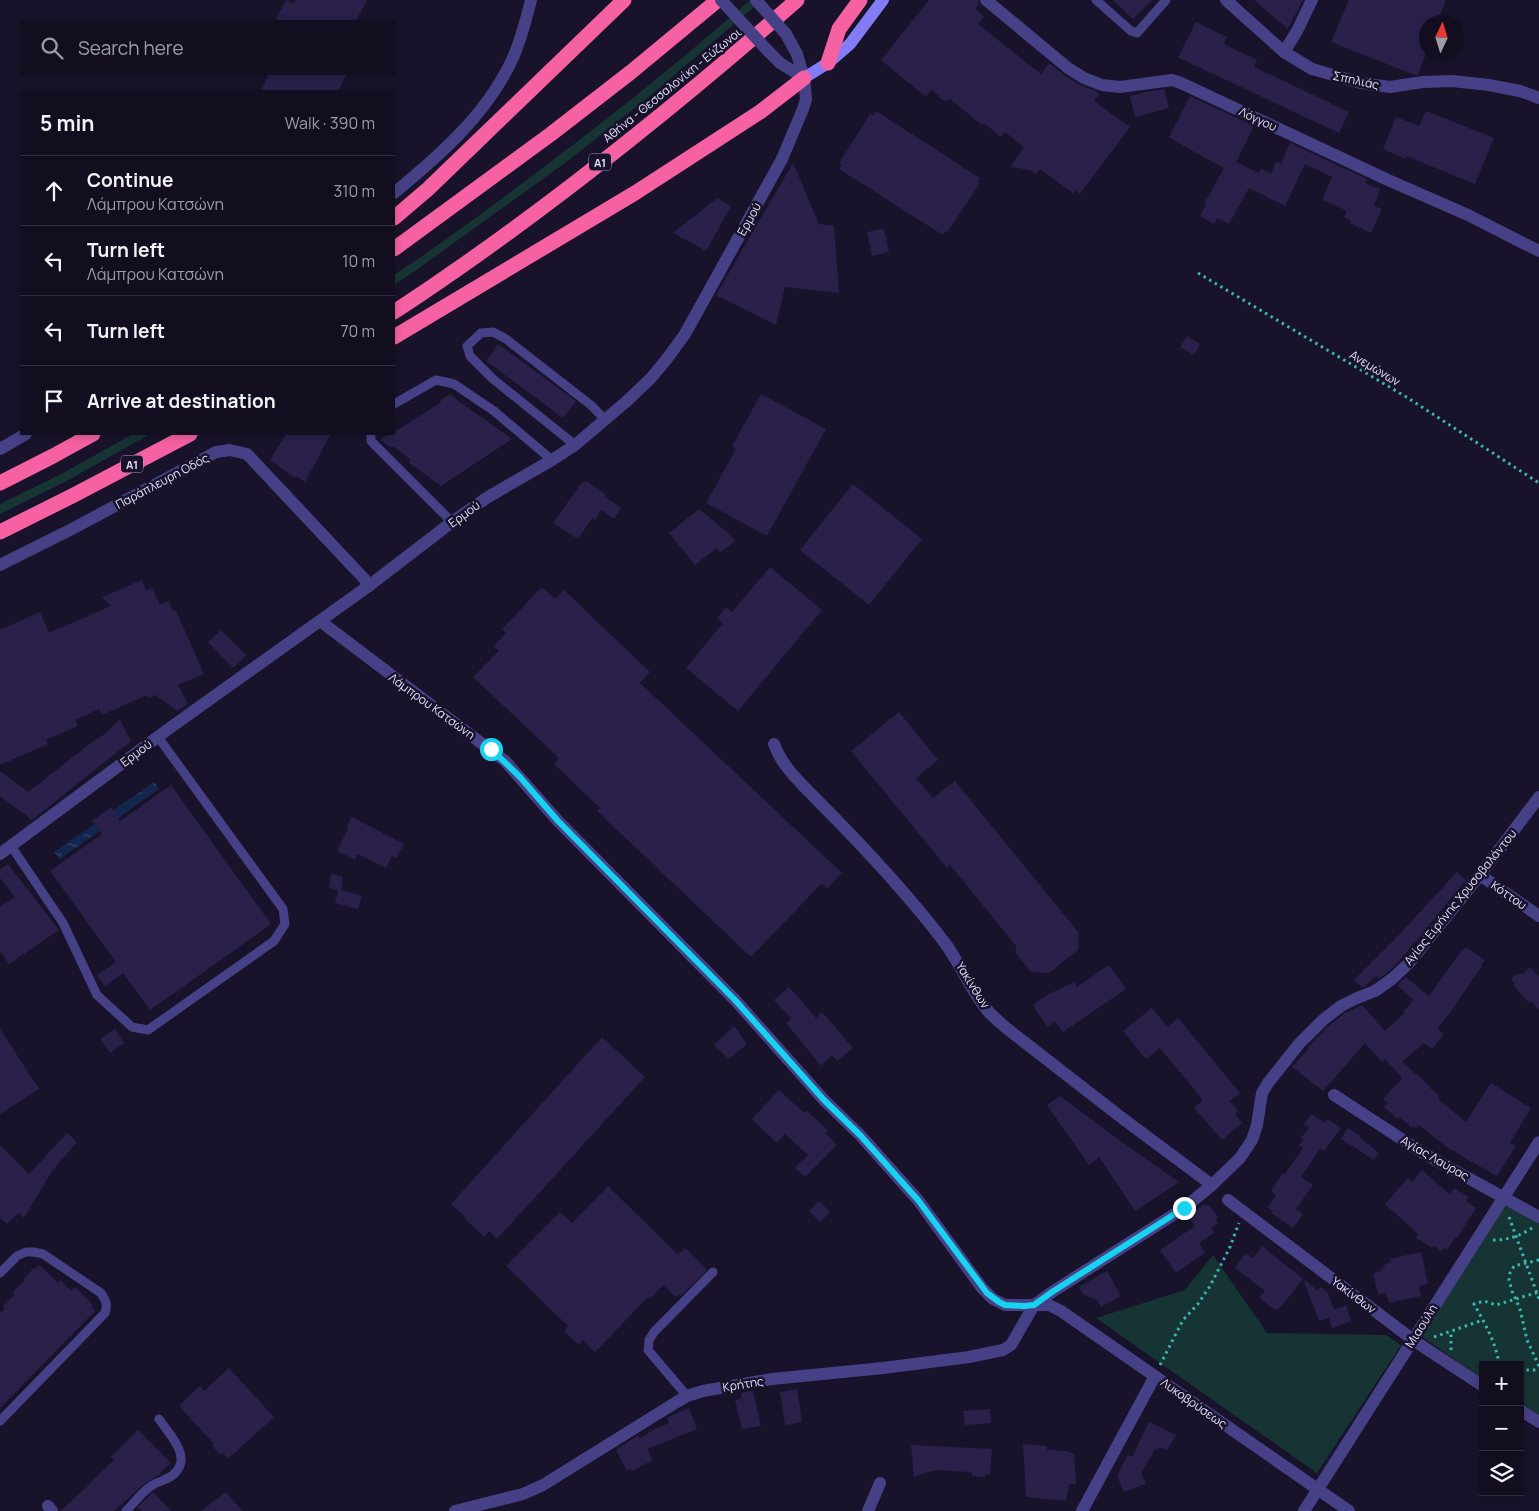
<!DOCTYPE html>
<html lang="en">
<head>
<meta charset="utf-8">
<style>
	body { margin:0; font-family:Manrope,sans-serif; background:#1b1729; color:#f1f3f6 }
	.controls { position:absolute; right:15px; bottom:15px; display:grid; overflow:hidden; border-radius:0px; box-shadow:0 2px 8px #0003 }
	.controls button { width:45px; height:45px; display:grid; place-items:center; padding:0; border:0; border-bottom:1px solid #312e3e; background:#120e20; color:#f1f3f6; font:25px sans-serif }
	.compass { position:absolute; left:1419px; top:15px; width:45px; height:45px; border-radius:50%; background:#120e20; box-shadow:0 2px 8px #0003; rotate:4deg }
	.stop { position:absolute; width:15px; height:15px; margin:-11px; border:4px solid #17d3f0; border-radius:50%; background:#fff }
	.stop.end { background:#17d3f0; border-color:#fff; box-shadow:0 1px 5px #0008 }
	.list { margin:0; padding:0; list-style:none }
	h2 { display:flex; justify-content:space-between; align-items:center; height:65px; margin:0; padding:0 20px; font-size:21px }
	h2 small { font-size:16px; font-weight:400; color:#9c9ca5 }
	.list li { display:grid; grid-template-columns:32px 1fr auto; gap:15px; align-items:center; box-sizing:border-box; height:70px; padding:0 20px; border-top:1px solid #312e3e }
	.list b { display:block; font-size:19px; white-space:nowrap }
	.list p { margin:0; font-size:16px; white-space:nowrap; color:#9c9ca5 }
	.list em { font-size:16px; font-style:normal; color:#9c9ca5 }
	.icon { flex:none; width:28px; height:28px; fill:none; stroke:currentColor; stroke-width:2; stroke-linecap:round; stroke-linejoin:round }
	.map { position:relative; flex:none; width:1539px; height:1511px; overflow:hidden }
	.search { position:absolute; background:#120e20; box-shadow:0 2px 8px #0003; left:20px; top:20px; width:375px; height:55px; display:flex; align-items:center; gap:12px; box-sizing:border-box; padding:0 18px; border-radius:0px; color:#9c9ca5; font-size:19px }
	.panel { position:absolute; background:#120e20; box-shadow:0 2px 8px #0003; left:20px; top:90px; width:375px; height:345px; border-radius:0px }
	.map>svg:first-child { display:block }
</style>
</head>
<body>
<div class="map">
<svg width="1539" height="1511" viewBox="0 0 1539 1511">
	<defs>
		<pattern id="water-ripples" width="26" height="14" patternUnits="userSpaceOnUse" patternTransform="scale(1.25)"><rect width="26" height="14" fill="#13274e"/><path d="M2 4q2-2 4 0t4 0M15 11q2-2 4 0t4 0" fill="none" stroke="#354668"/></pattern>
	</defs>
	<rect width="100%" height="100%" fill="#18132a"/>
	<g fill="#163434">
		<path d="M750,0h12l-112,96 -81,64 -147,106 -28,19v-10c43,-28 84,-59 126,-90 79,-59 156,-120 230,-185z"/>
		<path d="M133,434h17l-85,48 -65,32v-10l61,-30z"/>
		<path d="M1505,1204l34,19v192l-19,-12v-38h-37v14l-62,-43z"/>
		<path d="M1213,1255l54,78 119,2 15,10 -84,128 -221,-155 89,-28z"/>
	</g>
	<path fill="url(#water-ripples)" d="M154,782l5,7 -99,70 -6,-7z"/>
	<g fill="#2a204a">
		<path d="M286,0l8,4 2,-4h71l-11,21h-81z"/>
		<path d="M929,0h49l1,4 -4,5 9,8 -6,7 63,50 8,-11 15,12 16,10 16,6 3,3 -5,7 36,26 -50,67 -4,-4 -3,3 -33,-24 -4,5 -5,-4 -21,-3 14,-20 -19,-15 -4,5 -17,-14 -2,2 -32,-26 -4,2 -4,-1 -10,-11 -6,8 -45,-37z"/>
		<path d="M1113,0h39l-19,19z"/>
		<path d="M1254,0h49l-15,29z"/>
		<path d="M1349,0h97l-9,22h-11v31l-8,22h-3l-84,-33z"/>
		<path d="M1196,22l31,15 -3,7 33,16 -3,7 95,45 -10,21 -160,-75 -1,-1z"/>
		<path d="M269,74h78l-9,17h-77z"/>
		<path d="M1164,89l5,19 -34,9 -5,-21 16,-4z"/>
		<path d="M1190,96l64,30 -18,36 23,11 2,-4 10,5 5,-12 5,2 9,-21 77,36 -2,4 15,6 -6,17 8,3 -11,24 -21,-10 1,-2 -7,-4 3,-6 -25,-11 10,-23 -27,-13 -20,42 -36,-18 -20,36 -12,-6 -3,6 -14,-8 6,-11 -2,-1 20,-36 -28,-15 -27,-16z"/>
		<path d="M876,111l104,67 -2,3 2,2 -33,50 -2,-2 -2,4 -104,-66 3,-4 -3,-2 31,-49 3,2z"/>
		<path d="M1426,111l68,27 -19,46 -69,-28 -1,3 -22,-10 13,-32 23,9z"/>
		<path d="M793,163l26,61 15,2 5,67 -54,-6 -9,38 -60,-30z"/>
		<path d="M717,198l14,8 -25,45 -33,-18z"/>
		<path d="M884,229l5,23 -17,4 -5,-24z"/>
		<path d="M1187,336l13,8 -6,11 -14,-8z"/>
		<path d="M498,344l78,57 -13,17 -77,-57z"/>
		<path d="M450,394l11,9 51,36 -71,47 -33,-24 3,-2 -17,-13h-4l-10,-8 9,-5h5v-2l46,-29 1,-3z"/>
		<path d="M761,394l65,35 -59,107 -61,-33 30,-54 -4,-3z"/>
		<path d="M286,434h45l-26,48 -9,-6 -1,2 -25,-18z"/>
		<path d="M586,481l20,13 -2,2 17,12 -7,11 -13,-9 -6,10 -3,-2 -14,21 -25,-16 29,-41 2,1z"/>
		<path d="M853,484l69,55 -53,66 -69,-55z"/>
		<path d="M699,509l29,24 7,8 -15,12 -3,-5 -22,17 -26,-32z"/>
		<path d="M770,567l52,43 -84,101 -52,-43 37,-45 -6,-5 9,-11 6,5z"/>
		<path d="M142,580l4,11 6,-3 8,17 9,-4 3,9 4,1 28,63 -26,11 10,19 -11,7 -21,-16 -8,3 -1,-3 -45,20 -3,-6 -24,11 3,6 -32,14 2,4 -48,21v-135l40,-18 9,21 62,-27 -9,-9z"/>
		<path d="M542,587l13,12 9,-9 27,26 59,56 -10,11 202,190 -15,16 -5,-6 -71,74 -154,-146 3,-3 -46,-44 5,-6 -86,-81 26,-26 -5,-5 12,-13 -4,-4z"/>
		<path d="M221,630l25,25 -13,13 -25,-26z"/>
		<path d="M899,712l39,48 -22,18 17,20 22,-17 124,152 -1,17 -29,23 -18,-1 -15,-19v-7l-66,-81 -3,3 -96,-117z"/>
		<path d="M120,720l11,21 -99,79 -32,-24v-25l28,21 63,-49 18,-12 -1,-1z"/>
		<path d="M171,785l100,139 -121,86 -27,-37 -18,13 -8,-11 19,-13 -66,-91 52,-37 -10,-13 19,-14 9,14z"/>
		<path d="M352,817l52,27 -8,14 -4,-2 -6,12 -28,-14 -3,6 -18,-9 11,-22 -2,-1z"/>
		<path d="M8,864l51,66 -50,34 -9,-13v-44l15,-10 -15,-19v-8z"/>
		<path d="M1457,872l9,8 -63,77 -16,16 -9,6 -2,-3 -11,10 -3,1 -8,-7 44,-44z"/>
		<path d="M331,874l12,3 -2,13 21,6 -4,13 -23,-6 3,-13 -9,-2z"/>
		<path d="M1466,948l3,1 16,11 -4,5 1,1 -33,48 -12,15 7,5 -12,15 -8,-6 -22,19 28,24 -1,1 11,10 -2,2 28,23 25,-39 40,25 -21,35 6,3 -19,30 -36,-20 -8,-6 -1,1 -33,-26 -3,3 -3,-2 -1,2 -12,-11 -2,2 -14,-12 4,-4 -5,-4 19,-21 -17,-19 -3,3 -17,-19 -42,48 -31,-24 17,-19 -1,-1 20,-21 17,-13 17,-8 23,26 20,-18 -2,-1 11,-12 -17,-15 9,-8 23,19 33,-46z"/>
		<path d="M1109,965l17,24 -63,43 -8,-11 -8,6 -14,-22 14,-10 27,-13 3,5z"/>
		<path d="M1530,967l9,10v33l-8,-9 -2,2 -16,-18 2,-1 -4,-5 6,-5h6z"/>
		<path d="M789,987l27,31 6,-6 31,36 -16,13 -5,-6 -11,11 -35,-43 5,-5 -17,-18z"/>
		<path d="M1152,1008l16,19 10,-9 62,75 -10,8 8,10 -3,3 7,9 -20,17 -28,-32 9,-8 -43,-52 -14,11 -23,-28z"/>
		<path d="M734,1026l13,18 -18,15 -15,-14z"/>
		<path d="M0,1029l39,60 -39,25z"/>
		<path d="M115,1029l9,14 -14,10 -10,-14z"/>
		<path d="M602,1037l43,40 -148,162 -8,-8 -5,6 -20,-19 1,-1 -14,-13z"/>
		<path d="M779,1090l25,23 3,-2 21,19 -3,3 12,12 -32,32 -10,-9 13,-13 -23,-21 -8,9 -25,-24z"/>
		<path d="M1060,1096l62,46 57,40 -44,29 -36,-54 -10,8 -42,-60z"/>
		<path d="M1312,1114l13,9 3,-4 13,9 -17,23 -4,-2 -19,28 12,8 -17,24 7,5 -10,14 -22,-15 2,-2 -5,-4 8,-12 -5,-4 12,-18 1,2 19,-27 -4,-3 4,-5 -2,-2 8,-11 -5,-3z"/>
		<path d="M1348,1128l12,8 -1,1 20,16 -5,7 -33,-21z"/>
		<path d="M67,1133l10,9 -25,29 -28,47 -5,-5 -12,11 -7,-6v-73l29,29z"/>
		<path d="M1422,1170l28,25 4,-7 15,9 -3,4 10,7 -19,30 -2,-1 -8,13 -3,-2 -2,3 -8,-5 -1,2 -17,-10 2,-4 -33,-30 23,-26 4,4z"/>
		<path d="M608,1186l70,69 7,-7 22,22 -26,26 -2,-2 -3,3 -13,-12 -13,14 -2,-2 -53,55 -12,-12 -4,5 -15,-14 4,-5 -62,-60 54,-54 12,11z"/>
		<path d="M819,1201l11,11 -10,10 -11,-11z"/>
		<path d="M1204,1204l2,2 2,-2 10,13 -2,2 2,4 -7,5 3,5 -15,10 6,10 -29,20 -16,-23 35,-24 -7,-10z"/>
		<path d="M1262,1246l55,44 4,-3 7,6 6,17 12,-5 5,16 -19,7 -3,-10 -10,3 -16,-42 -23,29 -5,2 -16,-12 6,-7 -30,-23 11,-15 7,5z"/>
		<path d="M1421,1252l7,32 -9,2 2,10 -32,7 -3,-10 -8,1 -5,-21 9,-2 -1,-3 4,-1 -1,-2 7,-3 -1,-3z"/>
		<path d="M39,1265l19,18 2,-3 11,11 4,-4 18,18 -2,1 4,5 -95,97v-95l5,-5 -2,-2 12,-12 -2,-2 12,-12 -2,-1 11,-11 1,1z"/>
		<path d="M1107,1271l14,25 -20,11 -4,-7 -14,-6 -4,-7z"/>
		<path d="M229,1368l45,49 -46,42 -5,-6 -2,2 -9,-9 2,-2 -35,-38 21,-20 4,5z"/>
		<path d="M797,1389l5,33 -17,3 -5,-33z"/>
		<path d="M753,1391l8,35 -19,3 -7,-29 7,-2 -1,-5z"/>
		<path d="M689,1408l8,21 -50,20 6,11 -21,11 -1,-2 -4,2 -11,-21 21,-14 1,-1 2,3 15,-9 14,-6 -2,-5 1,-1z"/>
		<path d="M990,1409l1,14 -26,2 -2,-14z"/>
		<path d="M1149,1422l27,13 -9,15 -8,-3 -2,3 -2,-1 -14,24 5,11 -22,8 -7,-16 11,-21 4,2z"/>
		<path d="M138,1430l33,33 -14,13 -13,8 -30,27h-53l53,-51 -3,-3z"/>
		<path d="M1023,1444l24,2v4l20,1 7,3 2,30h-7l-3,17 -40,-4z"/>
		<path d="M911,1445l81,4 -2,25h-5v3l-13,-1v-3l-5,-1 -28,-2 -11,2 -14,5z"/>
		<path d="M153,1492l18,19h-30l-3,-4z"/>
		<path d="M226,1492l16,19h-41z"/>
	</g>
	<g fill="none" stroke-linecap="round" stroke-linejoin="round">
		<g stroke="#39b6b2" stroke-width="3" stroke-dasharray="2.5 4" stroke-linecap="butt">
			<path d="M1198,273l210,125 131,85"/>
			<path d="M1509,1217l30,82"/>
			<path d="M1493,1240c15,0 27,-4 39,-12"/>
			<path d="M1539,1260l-25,6 -4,7 -1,7 3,11 8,18 7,31 12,26"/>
			<path d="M1434,1337l49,-17"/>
			<path d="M1451,1350v-19"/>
			<path d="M1160,1365l23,-45 15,-16 12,-18 20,-39 9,-24"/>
			<path d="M1499,1365c-2,-21 -15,-43 -25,-61l10,-3 12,4 43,-13"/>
			<path d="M1520,1371l7,-1h12"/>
		</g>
		<g stroke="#464186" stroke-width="9">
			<path d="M1096,0l35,31 6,2 29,-33"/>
			<path d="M394,404l42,-24 18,4 40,27 58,49"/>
			<path d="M371,434v7l81,81"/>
			<path d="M575,445l-82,-66 -23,-23 -3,-10 14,-13 12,-1 13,7 86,67 13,14"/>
			<path d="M11,846l52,77 34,72 35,32 16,3 126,-89 11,-17 -2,-15 -125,-172"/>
			<path d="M0,1273l17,-17 9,-4h8l9,2 58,39c5,8 7,11 4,20l-105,108"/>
			<path d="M687,1396l-39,-46 1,-10 5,-8 59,-60"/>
			<path d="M126,1511c8,-8 16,-19 25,-25 7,-5 18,-6 24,-13 17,-17 -6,-39 -16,-54"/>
		</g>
		<g stroke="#464186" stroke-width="12">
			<path d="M986,0l82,68 16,10 18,7 18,2 52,-7 9,3 207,97 80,35 71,36"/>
			<path d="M1226,0l58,52 28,17 49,14 29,4 33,-5 29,-1 37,4 31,6 19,7"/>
			<path d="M1284,52l13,-21 15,-31"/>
			<path d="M774,744c8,23 28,40 44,57 45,45 89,92 127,142 16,22 26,48 43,68 5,6 11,10 17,16l117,91 90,67"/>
			<path d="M1480,875l59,41"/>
			<path d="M1334,1095l89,58 116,64"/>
			<path d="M1228,1200l188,142 67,44"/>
			<path d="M1520,1410l19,12"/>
			<path d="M48,1506l4,5"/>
			<path d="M455,1511l68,-17 20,-9 132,-82 12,-7 16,-5 69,-12 111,-11 86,-11 34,-7 8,-5 23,-40 18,-13 132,-84 28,-23 28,-27 12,-18 5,-15 5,-32 6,-10 31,-39 24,-24 18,-14 16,-8 18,-7 17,-12 17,-16 71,-88 59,-78"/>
			<path d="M868,1511l12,-28"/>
			<path d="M1082,1511l73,-135"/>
			<path d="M1304,1511l235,-369"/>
		</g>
		<g stroke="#464186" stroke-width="12">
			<path d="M768,51l12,12 24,15"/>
			<path d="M394,193c45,-37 91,-77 117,-131 9,-18 15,-42 20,-62"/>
			<path d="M0,449l26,-15"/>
			<path d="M0,565l72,-36 144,-77 14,-2 17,4 123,131"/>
			<path d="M320,621l185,140 53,60 177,179 89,100 36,35 58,65 64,88 11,11 12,6h44l12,6 288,200"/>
			<path d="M0,854l167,-124 203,-145 82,-63 36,-25 64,-37 23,-15 52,-44 24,-23 15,-18 19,-26 97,-175 21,-50 3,-10 -2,-21 -7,-24 -11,-20"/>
		</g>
		<path stroke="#837cf6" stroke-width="12" d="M804,78l24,-15 22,-19 33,-44"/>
		<g stroke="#f561a3" stroke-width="15">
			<path d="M828,63l11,-34 21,-29"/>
			<path d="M394,218l34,-29 196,-189"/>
			<path d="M394,249l157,-115 80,-62 87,-72"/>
			<path d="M394,312c142,-93 275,-200 403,-312"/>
			<path d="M394,337l241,-144 125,-81 44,-34"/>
			<path d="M0,483l53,-27 40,-22"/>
			<path d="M0,532l74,-37 116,-61"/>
		</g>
		<g stroke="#464186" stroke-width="12">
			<path d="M721,0l47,51"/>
			<path d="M756,0l30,34"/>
		</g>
	</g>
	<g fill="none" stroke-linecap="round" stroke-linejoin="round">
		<path stroke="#17d3f0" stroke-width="6" d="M491,749l28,27 39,45 177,179 89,100 36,35 58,65 69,93 12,9 6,3 19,1 10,-1 18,-13 132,-84"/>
	</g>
	<g text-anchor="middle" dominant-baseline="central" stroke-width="5" stroke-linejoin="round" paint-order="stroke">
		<g fill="#18132a" stroke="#a6a1be" stroke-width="1">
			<rect x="589" y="153.5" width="22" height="17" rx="4"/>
			<rect x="121" y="455.5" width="22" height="17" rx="4"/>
		</g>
		<g font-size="11" font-weight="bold" fill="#e3defd">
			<text x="600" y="162">Α1</text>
			<text x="132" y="464">Α1</text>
		</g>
		<g font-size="12" fill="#e3defd" stroke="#18132a">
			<text transform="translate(1356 80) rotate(12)">Σπηλιάς</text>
			<text transform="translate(672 85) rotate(-39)">Αθήνα - Θεσσαλονίκη - Εύζωνοι</text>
			<text transform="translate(1258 119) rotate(25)">Λόγγου</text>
			<text transform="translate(749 219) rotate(-61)">Ερμού</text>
			<text transform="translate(1375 368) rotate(31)">Ανεμώνων</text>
			<text transform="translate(162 481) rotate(-28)">Παράπλευρη Οδός</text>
			<text transform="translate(464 514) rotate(-36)">Ερμού</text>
			<text transform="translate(432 706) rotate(36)">Λάμπρου Κατσώνη</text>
			<text transform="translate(136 753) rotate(-37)">Ερμού</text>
			<text transform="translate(1509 895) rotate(35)">Κόττου</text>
			<text transform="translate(1460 897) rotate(-51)">Αγίας Ειρήνης Χρυσοβαλάντου</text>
			<text transform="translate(973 985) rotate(58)">Υακίνθων</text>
			<text transform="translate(1435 1158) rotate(30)">Αγίας Λαύρας</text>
			<text transform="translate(1354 1295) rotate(37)">Υακίνθων</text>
			<text transform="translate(1421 1326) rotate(-58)">Μιαούλη</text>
			<text transform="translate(743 1384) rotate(-9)">Κρήτης</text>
			<text transform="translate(1194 1403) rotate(35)">Λυκοβρύσεως</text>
		</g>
	</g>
</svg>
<div class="controls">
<button>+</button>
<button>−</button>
<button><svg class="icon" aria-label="layers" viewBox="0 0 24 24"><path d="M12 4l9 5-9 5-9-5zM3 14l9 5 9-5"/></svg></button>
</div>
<svg class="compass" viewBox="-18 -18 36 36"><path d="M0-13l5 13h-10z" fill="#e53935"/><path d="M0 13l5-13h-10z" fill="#9c9ca5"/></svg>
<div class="stop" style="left:491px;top:749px"></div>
<div class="stop end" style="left:1184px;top:1208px"></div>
<div class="search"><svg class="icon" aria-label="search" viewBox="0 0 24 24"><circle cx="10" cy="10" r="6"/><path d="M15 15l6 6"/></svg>Search here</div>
<section class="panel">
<h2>5 min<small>Walk · 390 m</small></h2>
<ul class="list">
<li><svg class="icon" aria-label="ahead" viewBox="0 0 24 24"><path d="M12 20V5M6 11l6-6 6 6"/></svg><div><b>Continue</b><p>Λάμπρου Κατσώνη</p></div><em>310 m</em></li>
<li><svg class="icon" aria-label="left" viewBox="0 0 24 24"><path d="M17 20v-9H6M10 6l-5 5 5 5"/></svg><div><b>Turn left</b><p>Λάμπρου Κατσώνη</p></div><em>10 m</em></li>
<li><svg class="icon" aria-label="left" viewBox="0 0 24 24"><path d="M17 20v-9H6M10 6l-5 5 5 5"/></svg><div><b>Turn left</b></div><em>70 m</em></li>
<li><svg class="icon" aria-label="arrive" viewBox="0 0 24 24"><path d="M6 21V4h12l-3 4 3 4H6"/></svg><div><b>Arrive at destination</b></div></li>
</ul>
</section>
</div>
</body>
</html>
